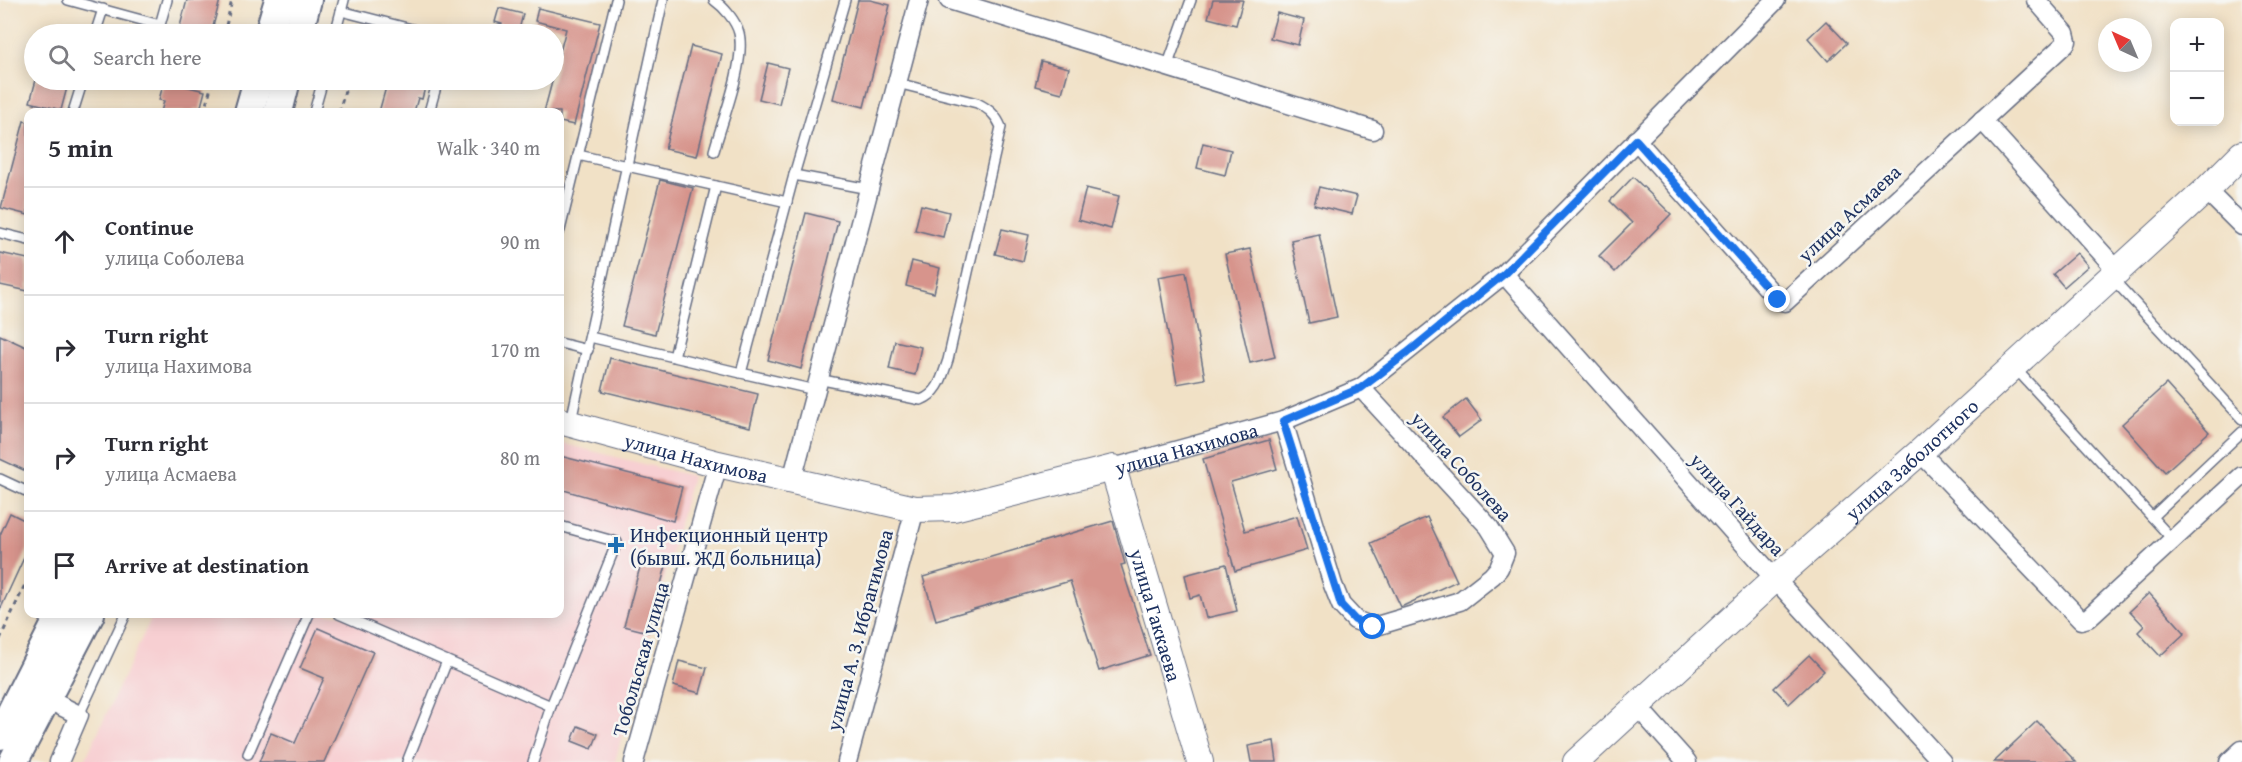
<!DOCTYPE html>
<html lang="en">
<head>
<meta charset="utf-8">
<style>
	body { margin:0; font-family:"Gentium Book Plus",serif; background:#f7f7f7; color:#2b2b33 }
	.controls { position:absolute; right:18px; top:18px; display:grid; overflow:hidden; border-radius:12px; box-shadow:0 3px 15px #0003 }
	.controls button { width:54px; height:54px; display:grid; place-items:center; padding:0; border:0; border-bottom:2px solid #e1e1e2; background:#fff; color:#2b2b33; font:30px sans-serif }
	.compass { position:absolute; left:2098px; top:18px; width:54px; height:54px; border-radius:50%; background:#fff; box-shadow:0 3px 15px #0003; rotate:316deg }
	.stop { position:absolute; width:18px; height:18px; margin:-14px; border:4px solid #1a73e8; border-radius:50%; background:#fff }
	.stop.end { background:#1a73e8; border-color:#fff; box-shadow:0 2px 6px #0008 }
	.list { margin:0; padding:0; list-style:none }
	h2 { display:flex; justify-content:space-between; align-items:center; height:78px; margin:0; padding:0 24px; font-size:26px }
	h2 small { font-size:20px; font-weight:400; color:#7c7c81 }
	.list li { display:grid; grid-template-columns:39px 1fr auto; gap:18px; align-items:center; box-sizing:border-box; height:108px; padding:0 24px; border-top:2px solid #e1e1e2 }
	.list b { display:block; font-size:22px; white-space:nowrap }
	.list p { margin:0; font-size:20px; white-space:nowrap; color:#7c7c81 }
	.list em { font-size:20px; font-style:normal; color:#7c7c81 }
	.icon { flex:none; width:33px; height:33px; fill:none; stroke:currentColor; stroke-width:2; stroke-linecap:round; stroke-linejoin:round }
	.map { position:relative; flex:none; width:2242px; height:762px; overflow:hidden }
	.search { position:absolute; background:#fff; box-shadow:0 3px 15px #0003; left:24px; top:24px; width:540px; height:66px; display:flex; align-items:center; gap:15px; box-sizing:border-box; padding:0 21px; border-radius:33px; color:#7c7c81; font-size:22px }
	.panel { position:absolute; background:#fff; box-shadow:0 3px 15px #0003; left:24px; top:108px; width:540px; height:510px; border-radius:12px }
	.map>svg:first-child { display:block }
</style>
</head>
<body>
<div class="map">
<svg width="2242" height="762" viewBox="0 0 2242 762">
	<rect width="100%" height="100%" fill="#f6f6f2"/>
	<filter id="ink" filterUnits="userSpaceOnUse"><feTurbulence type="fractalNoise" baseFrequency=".0167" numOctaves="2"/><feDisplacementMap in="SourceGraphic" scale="12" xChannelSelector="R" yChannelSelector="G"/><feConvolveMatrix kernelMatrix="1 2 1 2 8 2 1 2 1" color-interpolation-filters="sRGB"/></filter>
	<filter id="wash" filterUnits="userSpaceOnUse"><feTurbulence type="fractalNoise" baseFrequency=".008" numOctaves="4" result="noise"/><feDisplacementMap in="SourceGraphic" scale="24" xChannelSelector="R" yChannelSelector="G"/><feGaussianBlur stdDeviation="1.35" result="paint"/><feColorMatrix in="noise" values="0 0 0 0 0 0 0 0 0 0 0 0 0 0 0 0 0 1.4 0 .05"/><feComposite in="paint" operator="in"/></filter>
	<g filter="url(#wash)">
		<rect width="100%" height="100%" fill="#f1e1c6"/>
		<path fill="#f7cfd2" d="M560,443l132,33 -77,286h-531l69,-148h407z"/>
		<g id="blocks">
			<g fill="#d7948c">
				<path d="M187,0h33l-9,34h-33z"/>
				<path d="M858,0h12l20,5 -26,102 -31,-8z"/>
				<path d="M1213,0h30l-7,25 -28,-7z"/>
				<path d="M499,8l24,6 -5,20 -18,-3 2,-7 -7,-2z"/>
				<path d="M538,8l62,15 -26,102 -14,-3v-10h-16l22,-83 -31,-8z"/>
				<path d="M1277,13l27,7 -6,25 -28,-7z"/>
				<path d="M1826,21l21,22 -19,18 -20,-23z"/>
				<path d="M691,46l31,8 -25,102 -32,-7z"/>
				<path d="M1041,61l28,7 -7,25 -27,-7z"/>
				<path d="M768,63l20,5 -9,36 -20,-5z"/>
				<path d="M36,80h33l-8,30 -31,-8z"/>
				<path d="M388,80h39l-5,19 -4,-1 -4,14h-35z"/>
				<path d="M164,81l41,10 -5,19 -6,-1 -1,3h-32l3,-11 -5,-1z"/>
				<path d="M24,121l4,1v93l-27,-7z"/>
				<path d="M1203,143l28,7 -6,25 -28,-7z"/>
				<path d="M1633,177l38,37 -56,58 -16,-16 33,-33 -22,-22z"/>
				<path d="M660,180l33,8 -38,146 -33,-8z"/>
				<path d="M1319,187l38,9 -5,18 -38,-9z"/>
				<path d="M1086,188l33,8 -8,33 -33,-9z"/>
				<path d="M921,205l28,7 -6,25 -28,-7z"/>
				<path d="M806,213l32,8 -37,148 -33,-9z"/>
				<path d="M1002,229l27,6 -6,26 -28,-7z"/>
				<path d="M1319,234l18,83 -28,6 -18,-83z"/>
				<path d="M1250,249l25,108 -25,6 -25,-109z"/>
				<path d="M0,253l28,6v32l-28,-6z"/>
				<path d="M2077,253l11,13 -24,21 -11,-13z"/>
				<path d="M912,261l28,7 -6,25 -28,-7z"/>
				<path d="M1186,272l19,107 -28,5 -19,-107z"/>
				<path d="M0,335l28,13v124l-28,-13z"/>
				<path d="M895,341l26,6 -6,28 -26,-6z"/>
				<path d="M610,358l148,36 -8,33 -148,-36z"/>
				<path d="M2166,384l43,48 -44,40 -43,-48z"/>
				<path d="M1466,399l16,21 -23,17 -16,-20z"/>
				<path d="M1269,440l8,29 -46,13 14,49 52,-15 10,34 -72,21 -32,-112z"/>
				<path d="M560,456l122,31 -9,34 -113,-32z"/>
				<path d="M10,513l18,9v27l-28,61v-75z"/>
				<path d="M1427,517l30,64 -56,26 -30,-64z"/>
				<path d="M1113,521l12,43 -4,1 29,90 -51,16 -29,-90 -134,39 -13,-43z"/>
				<path d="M643,556l24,6 -19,70 -24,-6z"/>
				<path d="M1226,564l11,47 -31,7 -6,-23 -10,3 -5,-23z"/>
				<path d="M2149,593l36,40 -25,23 -22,-24 6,-6 -14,-15z"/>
				<path d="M318,628l55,24 -49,110h-65l12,-29 24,10 29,-65 -24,-10z"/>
				<path d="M1809,655l15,16 -35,33 -15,-16z"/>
				<path d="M679,661l28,7 -7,25 -27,-7z"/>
				<path d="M2037,721l39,41h-82z"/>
				<path d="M578,726l20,8 -6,15 -20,-8z"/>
				<path d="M1274,741l3,21h-26l-3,-16z"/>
			</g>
		</g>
	</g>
	<g filter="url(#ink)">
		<use href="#blocks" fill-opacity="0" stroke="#666d82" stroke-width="1.5"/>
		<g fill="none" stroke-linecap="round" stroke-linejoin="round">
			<defs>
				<g id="lane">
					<path d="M68,0l92,25 7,-25"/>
					<path d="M341,11l90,23"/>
					<path d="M95,34l8,-25"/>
					<path d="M335,34l9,-34"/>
					<path d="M1167,67l24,-67"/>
					<path d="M73,112l10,-32"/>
					<path d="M314,112l9,-32"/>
					<path d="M429,112l9,-32"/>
					<path d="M714,151c8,-30 32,-89 25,-118 -3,-12 -15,-26 -25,-33"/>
					<path d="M578,155l209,47"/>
					<path d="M794,175l75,14"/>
					<path d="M560,230l56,-230"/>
					<path d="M0,233l28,7"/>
					<path d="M2111,277l131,142"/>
					<path d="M590,337l151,36"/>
					<path d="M560,343l28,7"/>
					<path d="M674,357l42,-171"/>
					<path d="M2015,368l158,172"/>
					<path d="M818,379l103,21c18,-7 21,-23 27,-40l53,-233c-5,-12 -12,-18 -24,-24l-80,-20"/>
					<path d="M815,390l-74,-17 53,-198 51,-175"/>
					<path d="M571,421l92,-421"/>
					<path d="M0,479l28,13"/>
					<path d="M2152,517l90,-85"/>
					<path d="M339,614l212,92"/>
					<path d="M79,715l47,-101"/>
					<path d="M248,754l61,-140"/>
					<path d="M407,762l40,-101"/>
					<path d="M533,762l18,-56 66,-164 -57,-16"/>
				</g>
				<g id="street">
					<path d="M949,0l424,130"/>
					<path d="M1982,120l135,150"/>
					<path d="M1636,140l142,160 7,2 280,-258 2,-3 -2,-8 -29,-33"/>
					<path d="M2206,190l36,36"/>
					<path d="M1504,274l271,305 167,183"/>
					<path d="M1283,421l50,164 8,20 14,15 18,7 87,-26 32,-25 7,-8 6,-15 -16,-26 -128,-139"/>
					<path d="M1920,452l161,168 7,-2 154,-142"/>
					<path id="s1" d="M1113,468l170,-47 78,-33 143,-114 272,-274"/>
					<path d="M792,480l127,-480"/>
					<path d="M47,699l32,16 -20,47"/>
					<path d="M1637,706l50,56"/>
					<path d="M634,762l84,-298"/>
					<path d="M847,762l68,-253"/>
					<path d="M2229,762l13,-12"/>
				</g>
				<g id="secondary">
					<path id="s2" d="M560,421l158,43 197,45 39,-1 159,-40 87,294"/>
					<path id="s3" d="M1576,762l199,-183 145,-127 286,-262 36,-36"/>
				</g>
				<g id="primary">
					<path d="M269,34l10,-34"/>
					<path d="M298,34l9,-34"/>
					<path d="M249,112l9,-32"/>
					<path d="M278,112l8,-32"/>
					<path d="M0,735l61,-121"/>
					<path d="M13,762l77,-148"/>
				</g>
			</defs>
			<use href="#lane" stroke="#666d82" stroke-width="12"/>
			<use href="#street" stroke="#666d82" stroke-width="21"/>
			<use href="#secondary" stroke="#666d82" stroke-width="28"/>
			<use href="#primary" stroke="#666d82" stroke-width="32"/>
			<g stroke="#666d82" stroke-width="3" stroke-dasharray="4.5 4.5" stroke-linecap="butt">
				<path d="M224,34l8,-34"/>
				<path d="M204,112l9,-32"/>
				<path d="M339,112l9,-32"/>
				<path d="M0,639l28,-61"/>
			</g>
			<use href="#lane" stroke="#fff" stroke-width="9"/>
			<use href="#street" stroke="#fff" stroke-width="18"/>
			<use href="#secondary" stroke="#fff" stroke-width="26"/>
			<use href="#primary" stroke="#fff" stroke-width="28"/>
		</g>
	</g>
	<g fill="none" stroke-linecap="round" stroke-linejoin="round" filter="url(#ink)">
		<path stroke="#1a73e8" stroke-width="8" d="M1373,627l-18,-7 -14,-15 -58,-184 78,-33 46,-35 97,-79 132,-134 142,160"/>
	</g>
	<path fill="#1f6fb2" stroke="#f6f6f2" stroke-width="2" d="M613 536h6v6h6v6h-6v6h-6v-6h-6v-6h6z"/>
	<g text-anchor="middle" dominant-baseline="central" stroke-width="5" stroke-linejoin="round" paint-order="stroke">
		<g font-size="20" fill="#1b2f5e" stroke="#f6f6f2">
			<text transform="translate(1849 213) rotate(-43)">улица Асмаева</text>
			<text stroke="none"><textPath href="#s1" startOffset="76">улица Нахимова</textPath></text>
			<text stroke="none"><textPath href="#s2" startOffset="141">улица Нахимова</textPath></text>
			<text stroke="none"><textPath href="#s3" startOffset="452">улица Заболотного</textPath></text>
			<text transform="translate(1462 466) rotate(48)">улица Соболева</text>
			<text transform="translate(1738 504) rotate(48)">улица Гайдара</text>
			<text stroke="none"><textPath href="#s2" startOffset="722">улица Гаккаева</textPath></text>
			<text transform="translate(859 630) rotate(-75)">улица А. З. Ибрагимова</text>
			<text transform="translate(640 659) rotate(-74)">Тобольская улица</text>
		</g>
		<g font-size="20" fill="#1b2f5e" stroke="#f6f6f2" text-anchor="start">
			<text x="630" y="534">Инфекционный центр<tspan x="630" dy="23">(бывш. ЖД больница)</tspan></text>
		</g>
	</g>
</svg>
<div class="controls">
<button>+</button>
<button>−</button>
</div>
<svg class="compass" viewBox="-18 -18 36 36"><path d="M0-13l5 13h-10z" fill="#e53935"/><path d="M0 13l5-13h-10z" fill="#7c7c81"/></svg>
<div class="stop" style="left:1373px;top:627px"></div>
<div class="stop end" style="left:1778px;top:300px"></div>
<div class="search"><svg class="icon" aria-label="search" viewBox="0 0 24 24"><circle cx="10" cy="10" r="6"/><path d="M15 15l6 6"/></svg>Search here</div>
<section class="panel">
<h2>5 min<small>Walk · 340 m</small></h2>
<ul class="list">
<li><svg class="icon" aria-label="ahead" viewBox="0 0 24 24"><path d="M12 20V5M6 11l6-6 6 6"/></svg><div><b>Continue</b><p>улица Соболева</p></div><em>90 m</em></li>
<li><svg class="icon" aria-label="right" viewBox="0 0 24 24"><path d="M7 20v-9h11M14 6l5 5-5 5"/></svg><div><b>Turn right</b><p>улица Нахимова</p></div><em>170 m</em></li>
<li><svg class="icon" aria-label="right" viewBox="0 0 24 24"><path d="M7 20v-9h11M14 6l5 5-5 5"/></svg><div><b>Turn right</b><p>улица Асмаева</p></div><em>80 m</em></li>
<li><svg class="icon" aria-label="arrive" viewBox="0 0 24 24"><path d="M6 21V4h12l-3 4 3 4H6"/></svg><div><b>Arrive at destination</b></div></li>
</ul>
</section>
</div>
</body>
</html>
